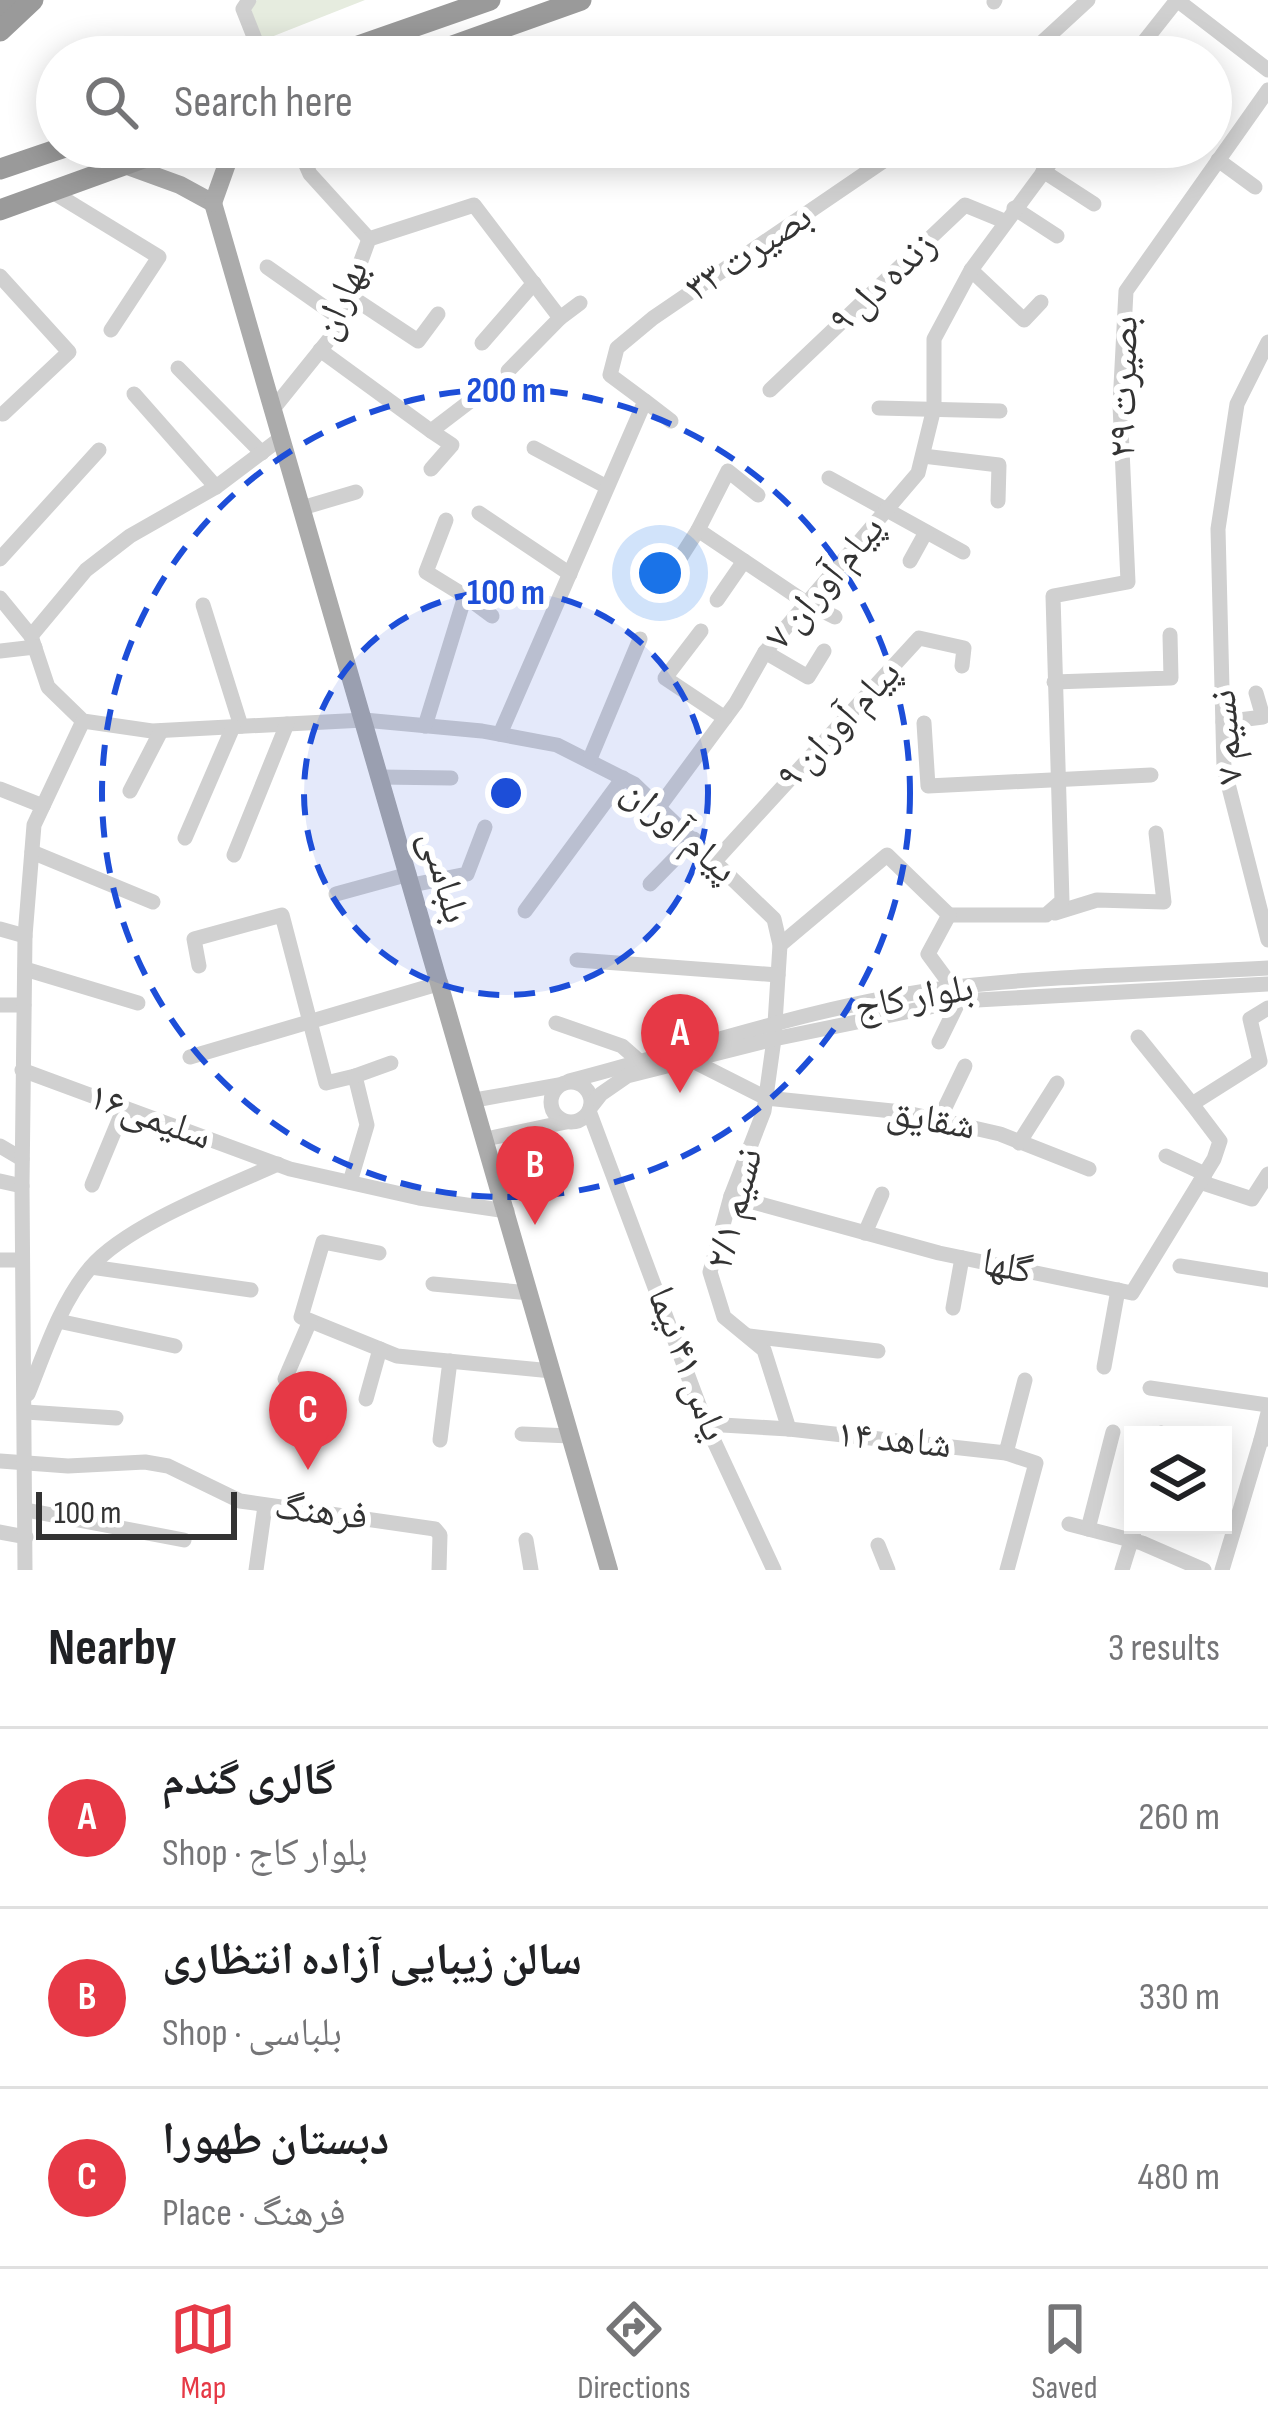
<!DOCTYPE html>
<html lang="en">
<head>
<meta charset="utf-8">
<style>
	body { margin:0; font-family:"Sofia Sans Condensed","Noto Naskh Arabic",sans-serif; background:#f6f6f6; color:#202124 }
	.controls { position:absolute; right:36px; bottom:36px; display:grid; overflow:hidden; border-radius:0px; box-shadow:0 6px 30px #0003 }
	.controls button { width:108px; height:108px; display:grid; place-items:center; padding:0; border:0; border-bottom:3px solid #e0e0e0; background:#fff; color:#202124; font:60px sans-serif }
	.scale { position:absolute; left:36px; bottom:30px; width:201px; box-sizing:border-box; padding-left:12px; border:6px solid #333; border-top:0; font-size:33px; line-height:42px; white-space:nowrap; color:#333; -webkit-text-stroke:9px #fff; paint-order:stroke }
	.you { position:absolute; left:660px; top:573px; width:42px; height:42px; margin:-30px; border:9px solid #fff; border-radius:50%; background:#1a73e8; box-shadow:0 0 0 18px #1a73e833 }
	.badge { display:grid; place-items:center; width:78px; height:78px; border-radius:50%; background:#e63946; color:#fff; font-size:39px; font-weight:700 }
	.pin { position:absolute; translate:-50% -99px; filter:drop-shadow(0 3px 6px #0008) }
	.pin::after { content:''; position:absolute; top:63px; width:42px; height:36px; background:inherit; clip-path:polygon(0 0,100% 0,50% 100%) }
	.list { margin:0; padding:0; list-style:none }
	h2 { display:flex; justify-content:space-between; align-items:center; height:156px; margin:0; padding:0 48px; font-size:51px }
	h2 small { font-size:39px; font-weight:400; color:#757577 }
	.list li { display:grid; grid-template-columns:78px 1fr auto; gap:36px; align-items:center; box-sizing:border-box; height:180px; padding:0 48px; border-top:3px solid #e0e0e0 }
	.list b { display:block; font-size:45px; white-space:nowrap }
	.list p { margin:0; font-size:39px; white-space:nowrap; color:#757577 }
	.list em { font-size:39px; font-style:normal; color:#757577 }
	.icon { flex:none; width:66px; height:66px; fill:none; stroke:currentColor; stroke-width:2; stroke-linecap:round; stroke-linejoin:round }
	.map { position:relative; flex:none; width:1268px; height:1570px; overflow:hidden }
	.search { position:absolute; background:#fff; box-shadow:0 6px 30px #0003; left:36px; right:36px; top:36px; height:132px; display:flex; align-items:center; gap:30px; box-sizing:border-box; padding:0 42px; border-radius:66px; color:#757577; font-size:45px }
	.sheet { height:696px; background:#fff }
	nav { display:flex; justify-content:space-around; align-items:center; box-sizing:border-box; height:168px; border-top:3px solid #e0e0e0; background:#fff; font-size:33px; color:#757577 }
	nav a { display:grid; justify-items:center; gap:6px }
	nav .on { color:#e63946 }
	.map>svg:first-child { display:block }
</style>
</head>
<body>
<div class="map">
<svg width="1268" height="1570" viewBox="0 0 1268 1570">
	<rect width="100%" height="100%" fill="#fff"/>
	<path fill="#e6ecdf" d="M257,0h108l-104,41 -10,-32z"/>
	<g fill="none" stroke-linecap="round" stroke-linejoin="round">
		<g stroke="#d0d0d0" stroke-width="15">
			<path d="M249,0l-6,9 19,48"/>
			<path d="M1177,0l91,70"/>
			<path d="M994,2l1,-2"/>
			<path d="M1026,57l62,-57"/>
			<path d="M1132,57l45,-57"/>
			<path d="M298,147l12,27 59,65"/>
			<path d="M1218,160l37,27"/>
			<path d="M1043,171l51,33"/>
			<path d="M51,191l108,66 -48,73"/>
			<path d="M1014,208l43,28"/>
			<path d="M267,267l74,52"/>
			<path d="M971,270l53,50 17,-18"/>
			<path d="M0,276l69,76 -66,62"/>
			<path d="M350,296l68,45 20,-27"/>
			<path d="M1268,342l-31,62 -19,125 6,239 44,172"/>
			<path d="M482,343l52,-60"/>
			<path d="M320,350l111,81 38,-29"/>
			<path d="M178,368l84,85"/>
			<path d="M508,371l52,-53"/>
			<path d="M770,390l195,-185 39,16"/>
			<path d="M134,394l82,93"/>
			<path d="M645,401l26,20"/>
			<path d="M879,408l121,3"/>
			<path d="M273,409l62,-77 34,-93 105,-34 86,113 20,-15"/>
			<path d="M431,431l21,14 -21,24"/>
			<path d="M534,448l73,39"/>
			<path d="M923,456l76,9 -1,36"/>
			<path d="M829,478l134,74"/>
			<path d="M758,495l-30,-24 -30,59 107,72 30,15"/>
			<path d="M302,508l54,-16"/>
			<path d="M479,513l91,61"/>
			<path d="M0,559l99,-109"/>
			<path d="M910,561l16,-29"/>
			<path d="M677,563l21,-33"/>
			<path d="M465,596l27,20"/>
			<path d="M0,598l31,38 17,51 35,34 69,10 212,-11 118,11 75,14 77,39 140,135 6,26 -6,94 -10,72 -33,85 -21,76 14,45 40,33 25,79"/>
			<path d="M717,600l27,-39"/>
			<path d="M203,605l38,121"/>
			<path d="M701,631l-36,47 60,40"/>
			<path d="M31,636l55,-66 44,-34 86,-49 65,-49"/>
			<path d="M0,651l35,-4"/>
			<path d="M765,652l43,25 16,-26"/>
			<path d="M1054,682l117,-4 -1,-43"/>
			<path d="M1223,722l40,-5 -7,-24"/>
			<path d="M924,723l4,63 223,-11"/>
			<path d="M425,726l40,-130 -39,-24 20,-52"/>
			<path d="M500,734l145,-333 -35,-26 7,-27 36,-30 251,-171"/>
			<path d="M589,761l51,-122"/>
			<path d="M380,777l71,1"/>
			<path d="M0,789l43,17"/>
			<path d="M130,791l31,-60"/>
			<path d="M659,807l77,-104 29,-51 153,-179 16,-65v-69l37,-69 91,-123"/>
			<path d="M185,838l48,-111"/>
			<path d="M32,852l121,50"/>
			<path d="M234,855l53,-131"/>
			<path d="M716,860l203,-222 45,10 -2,18"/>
			<path d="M650,884l44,-45"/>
			<path d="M412,885l55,-11 18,-47"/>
			<path d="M336,894l73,-20"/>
			<path d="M525,911l98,-133"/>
			<path d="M1055,913l42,-13 67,2 -8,-69"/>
			<path d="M949,915h97l16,-14 -9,-305 75,-14 -8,-177 6,-114 142,-201"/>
			<path d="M949,915l-21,39 25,34"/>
			<path d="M0,929l25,7"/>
			<path d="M780,945l107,-90 62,60"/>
			<path d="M577,960l201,15"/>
			<path d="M199,966l-5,-27 88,-24 44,168 29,-7 12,49 -17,57"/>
			<path d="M25,969l113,34"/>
			<path d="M0,1005h24"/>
			<path d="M556,1023l66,23 25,22"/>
			<path d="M1138,1037l54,67"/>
			<path d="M939,1042l20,-41"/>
			<path d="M190,1057l251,-74"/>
			<path d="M687,1058l79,40 136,14 37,8 61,14 89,35"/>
			<path d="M22,1070l268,99 129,29 88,13"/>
			<path d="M355,1076l36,-13"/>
			<path d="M569,1081c127,-33 255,-78 386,-94 103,-12 209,-13 313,-19"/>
			<circle cx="571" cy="1102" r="20"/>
			<path d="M475,1100l84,-15"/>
			<path d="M590,1108l11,-14 26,-18 147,-37 185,-38 309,-17"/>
			<path d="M589,1111l117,313 68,146"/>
			<path d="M939,1120l26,-54"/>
			<path d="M486,1139l80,-17"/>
			<path d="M1019,1143l38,-60"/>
			<path d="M0,1146l22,13"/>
			<path d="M1166,1156l39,18"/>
			<path d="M0,1181l22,5"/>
			<path d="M1200,1182l52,17 16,-25"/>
			<path d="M92,1185l32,-77"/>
			<path d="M731,1196l208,57 193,40 82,-134 6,-18 -28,-37 68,-43 -10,-42 18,-11"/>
			<path d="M865,1233l17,-39"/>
			<path d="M379,1253l-56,-11 -22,75 96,39 155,15"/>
			<path d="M0,1260h22"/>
			<path d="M1180,1266l88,14"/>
			<path d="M91,1267l160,23"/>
			<path d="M433,1284l97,9"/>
			<path d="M953,1308l9,-50"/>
			<path d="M58,1321l117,25"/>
			<path d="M749,1336l129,15"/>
			<path d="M1104,1367l14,-77"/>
			<path d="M285,1379l25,-58"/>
			<path d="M1150,1388l118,17"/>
			<path d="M28,1394c17,-42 32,-90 62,-126 36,-43 135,-80 188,-104"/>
			<path d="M366,1399l14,-50"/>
			<path d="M26,1412l90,6"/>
			<path d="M706,1424l83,5 217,24 19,-73"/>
			<path d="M522,1434l49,2"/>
			<path d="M1160,1435l1,-2"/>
			<path d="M440,1440l10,-79"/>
			<path d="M1261,1440l7,-27"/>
			<path d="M1006,1453l30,10 -29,107"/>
			<path d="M0,1461l68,5 77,-4 23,4 72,35 195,28 5,6 -1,35"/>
			<path d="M26,1510l158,30"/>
			<path d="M1069,1524l73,19 62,27"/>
			<path d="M1088,1529l25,-97"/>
			<path d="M0,1532l26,5"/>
			<path d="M526,1540l5,30"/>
			<path d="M878,1545l10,25"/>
			<path d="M25,1570l-3,-384 3,-250 9,-111 49,-104"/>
			<path d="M256,1570l9,-64"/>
			<path d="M1122,1570l14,-45"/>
			<path d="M1222,1570l39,-130 7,-1"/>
		</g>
		<g stroke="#ababab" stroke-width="18">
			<path d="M125,165l55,20 33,18"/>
			<path d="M213,203l396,1367"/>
			<path d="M213,203l20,-56"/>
		</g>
		<g stroke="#9a9a9a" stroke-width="21">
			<path d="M0,9l9,-9"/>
			<path d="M0,31l33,-31"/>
			<path d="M327,57l163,-57"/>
			<path d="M422,57l159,-57"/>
			<path d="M0,169l65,-22"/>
			<path d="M0,210l174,-63"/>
		</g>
	</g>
	<circle cx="506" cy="793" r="202" fill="#1d4ed8" fill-opacity=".12"/>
	<g fill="none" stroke="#1d4ed8" stroke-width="6" stroke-dasharray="21 15">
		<circle cx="506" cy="793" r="202"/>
		<circle cx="506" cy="793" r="404"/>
	</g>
	<g text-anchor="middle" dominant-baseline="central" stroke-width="12" stroke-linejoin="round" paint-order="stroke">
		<g font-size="39" fill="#333" stroke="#fff">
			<text transform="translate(749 253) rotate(-34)">بصیرت ۳۳</text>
			<text transform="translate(883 283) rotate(-43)">زنده دل ۹</text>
			<text transform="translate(341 300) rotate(-65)">بهاران</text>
			<text transform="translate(1124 387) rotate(-89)">بصیرت ۲۹</text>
			<text transform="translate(825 583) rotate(-50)">پیام آوران ۷</text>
			<text transform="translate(839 725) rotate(-47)">پیام آوران ۹</text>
			<text transform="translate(1227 737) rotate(-95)">نسیم ۷</text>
			<text transform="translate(679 831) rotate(41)">پیام آوران</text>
			<text transform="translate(444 877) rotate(74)">بلباسی</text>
			<text transform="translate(914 998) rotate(-10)">بلوار کاج</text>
			<text transform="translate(150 1117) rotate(20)">سلیمی۱۶</text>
			<text transform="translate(931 1120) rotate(10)">شقایق</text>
			<text transform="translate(735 1209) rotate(-75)">نسیم ۲/۱</text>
			<text transform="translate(1007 1267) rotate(12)">گلها</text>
			<text transform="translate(687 1364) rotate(69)">یاس ۴۱ نیما</text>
			<text transform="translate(894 1440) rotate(6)">شاهد ۱۴</text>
			<text transform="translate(321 1512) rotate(7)">فرهنگ</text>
		</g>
	</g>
	<circle cx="506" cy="793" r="18" fill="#1d4ed8" stroke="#fff" stroke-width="6"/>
	<g font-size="36" text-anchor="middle" font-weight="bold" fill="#1d4ed8" stroke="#fff" stroke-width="12" stroke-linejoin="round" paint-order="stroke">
		<text x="506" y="402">200 m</text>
		<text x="506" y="604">100 m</text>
	</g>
</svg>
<div class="controls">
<button><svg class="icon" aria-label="layers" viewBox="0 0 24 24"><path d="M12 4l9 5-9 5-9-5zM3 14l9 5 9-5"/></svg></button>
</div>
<div class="scale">100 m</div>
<div class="you"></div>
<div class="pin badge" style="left:680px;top:1093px">A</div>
<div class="pin badge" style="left:535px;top:1225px">B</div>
<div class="pin badge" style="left:308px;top:1470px">C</div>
<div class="search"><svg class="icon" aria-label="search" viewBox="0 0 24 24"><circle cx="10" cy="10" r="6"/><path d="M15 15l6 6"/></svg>Search here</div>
</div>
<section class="sheet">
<h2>Nearby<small>3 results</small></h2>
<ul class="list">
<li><span class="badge">A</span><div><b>گالری گندم</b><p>Shop · بلوار کاج</p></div><em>260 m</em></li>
<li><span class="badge">B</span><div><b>سالن زیبایی آزاده انتظاری</b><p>Shop · بلباسی</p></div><em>330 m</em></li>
<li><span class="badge">C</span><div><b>دبستان طهورا</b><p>Place · فرهنگ</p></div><em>480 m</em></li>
</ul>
</section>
<nav>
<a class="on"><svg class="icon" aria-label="map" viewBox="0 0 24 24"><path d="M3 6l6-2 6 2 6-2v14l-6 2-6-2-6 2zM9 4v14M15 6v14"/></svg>Map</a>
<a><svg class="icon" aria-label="directions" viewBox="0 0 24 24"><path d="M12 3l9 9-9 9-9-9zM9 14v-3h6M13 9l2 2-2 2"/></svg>Directions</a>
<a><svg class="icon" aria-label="saved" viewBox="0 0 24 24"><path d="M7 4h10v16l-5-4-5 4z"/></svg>Saved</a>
</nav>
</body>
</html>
